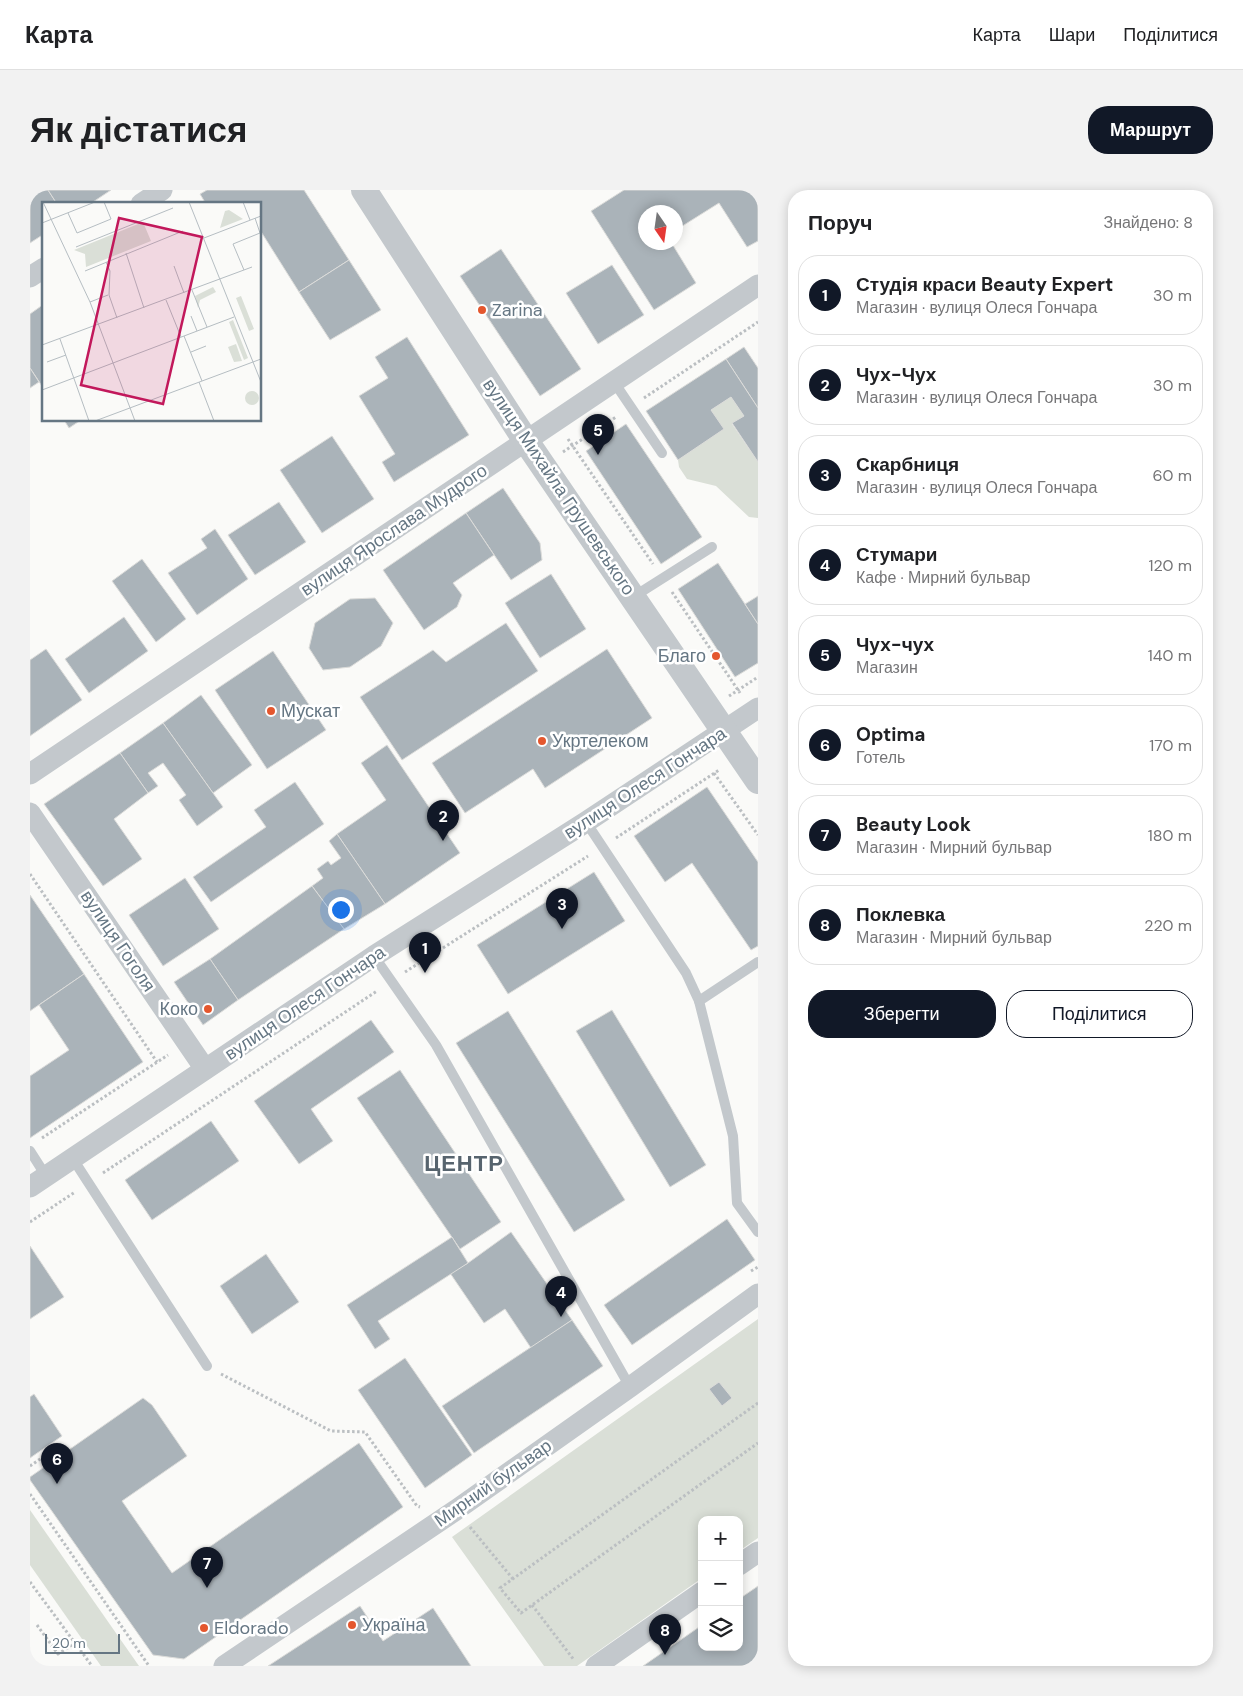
<!DOCTYPE html>
<html lang="uk">
<head>
<meta charset="utf-8">
<style>
	body { margin:0; font-family:"DM Sans",sans-serif; background:#f2f2f2; color:#202124 }
	.controls { position:absolute; right:15px; bottom:15px; display:grid; overflow:hidden; border-radius:10px; box-shadow:0 2px 12px #0003 }
	.controls button { width:45px; height:45px; display:grid; place-items:center; padding:0; border:0; border-bottom:1px solid #e0e0e0; background:#fff; color:#202124; font:25px sans-serif }
	.compass { position:absolute; left:608px; top:15px; width:45px; height:45px; border-radius:50%; background:#fff; box-shadow:0 2px 12px #0003; rotate:167deg }
	.scale { position:absolute; left:15px; bottom:12px; width:75px; box-sizing:border-box; padding-left:5px; border:2px solid #657683; border-top:0; font-size:14px; line-height:18px; white-space:nowrap; color:#657683; -webkit-text-stroke:4px #fff; paint-order:stroke }
	.you { position:absolute; left:310px; top:719px; width:18px; height:18px; margin:-12px; border:4px solid #fff; border-radius:50%; background:#1a73e8; box-shadow:0 0 0 8px #1a73e833 }
	.badge { display:grid; place-items:center; width:32px; height:32px; border-radius:50%; background:#111827; color:#fff; font-size:16px; font-weight:700 }
	.pin { position:absolute; translate:-50% -41px; filter:drop-shadow(0 1px 2px #0008) }
	.pin::after { content:''; position:absolute; top:26px; width:18px; height:15px; background:inherit; clip-path:polygon(0 0,100% 0,50% 100%) }
	.list { margin:0; padding:0; list-style:none }
	h2 { display:flex; justify-content:space-between; align-items:center; height:65px; margin:0; padding:0 20px; font-size:21px }
	h2 small { font-size:16px; font-weight:400; color:#757577 }
	.list li { display:grid; grid-template-columns:32px 1fr auto; gap:15px; align-items:center; box-sizing:border-box; height:80px; margin:0 10px 10px; padding:0 10px; border:1px solid #e0e0e0; border-radius:20px }
	.list b { display:block; font-size:19px; white-space:nowrap }
	.list p { margin:0; font-size:16px; white-space:nowrap; color:#757577 }
	.list em { font-size:16px; font-style:normal; color:#757577 }
	.actions { display:flex; gap:10px; padding:15px 20px }
	.actions a { flex:1; padding:11px 0; border:1px solid #111827; border-radius:20px; text-align:center; font-size:18px; color:#111827 }
	.actions .main { background:#111827; color:#fff }
	.icon { flex:none; width:28px; height:28px; fill:none; stroke:currentColor; stroke-width:2; stroke-linecap:round; stroke-linejoin:round }
	.map { position:relative; flex:none; width:728px; height:1476px; overflow:hidden; border-radius:20px }
	header { display:flex; align-items:center; gap:30px; box-sizing:border-box; height:70px; padding:0 25px; background:#fff; border-bottom:1px solid #e0e0e0 }
	header strong { font-size:24px }
	nav { display:flex; gap:28px; margin-inline-start:auto; font-size:18px }
	.intro { display:flex; align-items:center; justify-content:space-between; box-sizing:border-box; height:120px; padding:0 30px }
	h1 { margin:0; font-size:35px }
	.button { padding:12px 22px; border-radius:20px; background:#111827; color:#fff; font-size:18px; font-weight:700 }
	main { display:flex; gap:30px; padding:0 30px }
	aside { flex:1; background:#fff; border-radius:20px; box-shadow:0 2px 12px #0003 }
	.map>svg:first-child { display:block }
</style>
</head>
<body>
<header>
<strong>Карта</strong>
<nav><a>Карта</a><a>Шари</a><a>Поділитися</a></nav>
</header>
<div class="intro"><h1>Як дістатися</h1><a class="button">Маршрут</a></div>
<main>
<div class="map">
<svg width="728" height="1476" viewBox="0 0 728 1476">
	<rect width="100%" height="100%" fill="#fafaf8"/>
	<g fill="#dadfd7">
		<path d="M701,207l13,19 -12,8 26,38v56l-9,-1 -33,-31 -29,-7 -8,-12 -1,-7 45,-31 -12,-19z"/>
		<path d="M728,1129v219l-19,13v-31h-37v58l-125,88h-33l-92,-129z"/>
		<path d="M0,1320l109,156h-38l-71,-101z"/>
	</g>
	<g fill="#aab3b9" stroke="#dcdcda">
		<path d="M0,0h18l9,14h-13v30l-14,9z"/>
		<path d="M18,0h63l-21,14h-33z"/>
		<path d="M177,0h97l45,70 -50,32 -39,-62v-26h-54l-6,-10z"/>
		<path d="M594,0h134v51l-11,6 -28,-44 -43,27v-18h-30v30h25l25,41 -42,27 -63,-99z"/>
		<path d="M471,59l80,120 -41,27 -80,-120z"/>
		<path d="M319,70l32,50 -51,30 -31,-48z"/>
		<path d="M582,75l32,50 -46,29 -32,-51z"/>
		<path d="M14,114v85l-14,-21v-54z"/>
		<path d="M377,147l62,98 -75,47 -12,-20 13,-8 -36,-58 29,-18 -13,-21z"/>
		<path d="M714,157l14,21v40l-32,-49z"/>
		<path d="M696,169l32,49v54l-26,-39 12,-7 -13,-19 -20,13 13,19 -46,31 -32,-49z"/>
		<path d="M0,178l9,14 -9,6z"/>
		<path d="M34,230h17l-12,8z"/>
		<path d="M596,234l76,113 -41,27 -75,-113z"/>
		<path d="M302,246l42,63 -52,34 -42,-63z"/>
		<path d="M473,298l37,55 2,17 -31,20 -45,-67z"/>
		<path d="M249,312l27,40 -51,33 -27,-40z"/>
		<path d="M436,323l28,42 -41,28 9,12 -5,12 -33,23 -41,-60z"/>
		<path d="M185,339l33,50 -51,36 -29,-42 39,-25 -6,-9z"/>
		<path d="M112,369l44,60 -30,23 -44,-61z"/>
		<path d="M688,373l40,61v39l-23,14 -57,-88z"/>
		<path d="M521,384l35,55 -46,29 -35,-55z"/>
		<path d="M728,406v28l-13,-20z"/>
		<path d="M345,408l18,25 -12,23 -31,21 -27,3 -14,-22 6,-25 35,-24z"/>
		<path d="M94,427l24,34 -59,42 -24,-34z"/>
		<path d="M476,433l32,48 -136,89 -42,-63 73,-47 13,12z"/>
		<path d="M16,459l36,51 -52,36v-76z"/>
		<path d="M577,459l45,69 -107,70 -12,-19 -68,44 -33,-50z"/>
		<path d="M243,461l53,79 -59,39 -52,-79z"/>
		<path d="M171,505l51,70 -39,28 -50,-70z"/>
		<path d="M133,533l60,84 -26,19 -18,-26 7,-5 -23,-32 -15,10 10,13 -10,7 -28,-40z"/>
		<path d="M357,555l73,108 -75,51 -48,-70 49,-34 -25,-37z"/>
		<path d="M90,563l28,40 -34,26 28,40 -39,27 -59,-82z"/>
		<path d="M265,592l29,42 -113,78 -18,-25 73,-50 -12,-17z"/>
		<path d="M677,597l51,75v84l-7,4 -59,-87 -27,19 -31,-46z"/>
		<path d="M307,644l48,70 -41,25 -32,-43 11,-8 -6,-9 11,-8 3,4 10,-7 -12,-17z"/>
		<path d="M564,682l31,49 -117,73 -31,-49z"/>
		<path d="M155,688l34,51 -56,37 -34,-51z"/>
		<path d="M282,696l32,43 -106,71 -28,-41z"/>
		<path d="M0,705l54,79 -54,37z"/>
		<path d="M180,769l28,41 -35,25 -29,-43z"/>
		<path d="M54,784l59,88 -113,76v-62l39,-26 -30,-45z"/>
		<path d="M582,820l94,155 -36,22 -94,-156z"/>
		<path d="M478,821l117,189 -51,32 -118,-189z"/>
		<path d="M341,830l23,32 -83,57 22,32 -34,23 -45,-63z"/>
		<path d="M370,880l101,152 -41,27 -103,-151z"/>
		<path d="M181,931l28,40 -87,59 -27,-40z"/>
		<path d="M697,1029l28,41 -123,85 -28,-40z"/>
		<path d="M481,1042l61,88 -41,28 -26,-39 -21,14 -34,-50 18,-10z"/>
		<path d="M422,1047l16,26 -90,58 12,18 -15,10 -28,-44z"/>
		<path d="M0,1056l34,51 -34,22z"/>
		<path d="M236,1064l33,48 -47,32 -32,-48z"/>
		<path d="M542,1130l31,46 -129,87 -32,-47z"/>
		<path d="M375,1168l67,97 -47,33 -67,-98z"/>
		<path d="M689,1192l13,16 -10,8 -13,-17z"/>
		<path d="M4,1204l28,42 -32,22v-61z"/>
		<path d="M113,1208l9,7 35,51 -65,45 50,72 187,-130 44,64 -219,152 -31,-4 -123,-175v-3z"/>
		<path d="M728,1396v77l-5,3h-110l59,-41v22h37v-48z"/>
		<path d="M330,1416l23,35 50,-33 38,58h-203z"/>
	</g>
	<g fill="none" stroke-linecap="round" stroke-linejoin="round">
		<g stroke="#bbbfc2" stroke-width="3" stroke-dasharray="2.5 2.5" stroke-linecap="butt">
			<path d="M614,208l114,-76"/>
			<path d="M538,249l85,125"/>
			<path d="M533,262l53,-35"/>
			<path d="M642,402l68,101"/>
			<path d="M699,506l29,-19"/>
			<path d="M684,583l44,62"/>
			<path d="M586,648l103,-68"/>
			<path d="M0,684l127,188"/>
			<path d="M375,782l183,-116"/>
			<path d="M12,948l126,-83"/>
			<path d="M73,983l274,-182"/>
			<path d="M0,1032l45,-30"/>
			<path d="M721,1081l7,-4"/>
			<path d="M191,1184l110,57 34,1 52,74 3,1"/>
			<path d="M728,1213l-258,185 21,25 237,-170"/>
			<path d="M0,1276l16,-11 5,8"/>
			<path d="M0,1304l119,172"/>
			<path d="M440,1337l43,52"/>
			<path d="M0,1392l45,61"/>
			<path d="M502,1415l42,55"/>
			<path d="M7,1435l21,29 17,-11 17,23"/>
		</g>
		<g stroke="#c3c8cc" stroke-width="10">
			<path d="M584,192l48,71"/>
			<path d="M603,407l79,-50"/>
			<path d="M556,632l100,151 13,28 34,135 4,67 21,29"/>
			<path d="M344,766l62,89 194,342"/>
			<path d="M669,811l59,-39"/>
			<path d="M0,961l16,25"/>
			<path d="M43,969l134,207"/>
		</g>
		<g stroke="#c3c8cc" stroke-width="21">
			<path d="M111,14l21,-14"/>
			<path d="M0,87l14,-9"/>
			<path d="M0,584l728,-489"/>
			<path d="M0,623l175,256"/>
			<path d="M0,997l344,-231 212,-134 172,-114"/>
			<path d="M709,1375l19,-13"/>
			<path d="M194,1476l232,-156 174,-123 128,-93"/>
			<path d="M566,1476l106,-74"/>
		</g>
		<path stroke="#c3c8cc" stroke-width="26" d="M334,0l162,251 232,340"/>
	</g>
	<g fill="#e4572e" stroke="#fff" stroke-width="2">
		<circle cx="452" cy="120" r="5"/>
		<circle cx="686" cy="466" r="5"/>
		<circle cx="241" cy="521" r="5"/>
		<circle cx="512" cy="551" r="5"/>
		<circle cx="178" cy="819" r="5"/>
		<circle cx="322" cy="1435" r="5"/>
		<circle cx="174" cy="1438" r="5"/>
	</g>
	<g text-anchor="middle" dominant-baseline="central" stroke-width="5" stroke-linejoin="round" paint-order="stroke">
		<g font-size="18" fill="#657683" stroke="#fff" text-anchor="start">
			<text x="462" y="120">Zarina</text>
			<text x="676" y="466" text-anchor="end">Благо</text>
			<text x="251" y="521">Мускат</text>
			<text x="522" y="551">Укртелеком</text>
			<text x="168" y="819" text-anchor="end">Коко</text>
			<text x="332" y="1435">Україна</text>
			<text x="184" y="1438">Eldorado</text>
		</g>
		<g font-size="18" fill="#657683" stroke="#fff">
			<text transform="translate(529 297) rotate(56)">вулиця Михайла Грушевського</text>
			<text transform="translate(364 340) rotate(-34)">вулиця Ярослава Мудрого</text>
			<text transform="translate(615 593) rotate(-33)">вулиця Олеся Гончара</text>
			<text transform="translate(88 751) rotate(56)">вулиця Гоголя</text>
			<text transform="translate(275 813) rotate(-34)">вулиця Олеся Гончара</text>
			<text transform="translate(463 1293) rotate(-35)">Мирний бульвар</text>
		</g>
		<g font-size="22" font-weight="bold" letter-spacing="1" fill="#57646e" stroke="#fff">
			<text x="434" y="973">ЦЕНТР</text>
		</g>
	</g>
	<g transform="translate(12 12)">
		<rect width="219" height="219" fill="#fafaf8"/>
		<path d="M187,8l14,9 -23,9 5,-17zM101,20l8,19 -65,26 -1,-13 -11,-4zM171,85l3,5 -16,8 -2,8 -3,-12zM199,94l13,33 -5,2 -13,-33zM191,118l15,38 -4,2 -15,-38zM194,142l6,17 -8,1 -6,-15zM203 196a7 7 0 1 1 14 0a7 7 0 1 1-14 0Z" fill="#dadfd7"/>
		<path fill="none" stroke="#b5bdc2" stroke-width="1" d="M1,0l47,100 45,119M147,0l72,180M201,0l7,18M26,11l9,20 34,-14 -7,-17M0,21l53,-21M162,36l57,-22M34,45l97,-39M84,51l18,55M64,60l4,9 -1,24 8,23M132,64l10,27M202,68l-11,-26 27,-11 -5,-15M43,69l98,-40M150,88l15,37M124,98l15,37M48,100l18,-7M149,114l6,15M142,134l18,45M18,137l29,82M0,143l210,-78M149,150l15,-6M5,160l19,-7M157,180l15,39M0,188l192,-73M53,219l166,-62"/>
		<path fill="#c2185b" fill-opacity="0.15" stroke="#c2185b" stroke-width="2.5" d="M77,16l83,19 -39,167 -82,-19z"/>
		<rect width="219" height="219" fill="none" stroke="#657683" stroke-width="2.5"/>
	</g>
</svg>
<div class="controls">
<button>+</button>
<button>−</button>
<button><svg class="icon" aria-label="layers" viewBox="0 0 24 24"><path d="M12 4l9 5-9 5-9-5zM3 14l9 5 9-5"/></svg></button>
</div>
<svg class="compass" viewBox="-18 -18 36 36"><path d="M0-13l5 13h-10z" fill="#e53935"/><path d="M0 13l5-13h-10z" fill="#757577"/></svg>
<div class="scale">20 m</div>
<div class="you"></div>
<div class="pin badge" style="left:395px;top:783px">1</div>
<div class="pin badge" style="left:413px;top:651px">2</div>
<div class="pin badge" style="left:532px;top:739px">3</div>
<div class="pin badge" style="left:531px;top:1127px">4</div>
<div class="pin badge" style="left:568px;top:265px">5</div>
<div class="pin badge" style="left:27px;top:1294px">6</div>
<div class="pin badge" style="left:177px;top:1398px">7</div>
<div class="pin badge" style="left:635px;top:1465px">8</div>
</div>
<aside>
<h2>Поруч<small>Знайдено: 8</small></h2>
<ul class="list">
<li><span class="badge">1</span><div><b>Студія краси Beauty Expert</b><p>Магазин · вулиця Олеся Гончара</p></div><em>30 m</em></li>
<li><span class="badge">2</span><div><b>Чух-Чух</b><p>Магазин · вулиця Олеся Гончара</p></div><em>30 m</em></li>
<li><span class="badge">3</span><div><b>Скарбниця</b><p>Магазин · вулиця Олеся Гончара</p></div><em>60 m</em></li>
<li><span class="badge">4</span><div><b>Стумари</b><p>Кафе · Мирний бульвар</p></div><em>120 m</em></li>
<li><span class="badge">5</span><div><b>Чух-чух</b><p>Магазин</p></div><em>140 m</em></li>
<li><span class="badge">6</span><div><b>Optima</b><p>Готель</p></div><em>170 m</em></li>
<li><span class="badge">7</span><div><b>Beauty Look</b><p>Магазин · Мирний бульвар</p></div><em>180 m</em></li>
<li><span class="badge">8</span><div><b>Поклевка</b><p>Магазин · Мирний бульвар</p></div><em>220 m</em></li>
</ul>
<div class="actions"><a class="main">Зберегти</a><a>Поділитися</a></div>
</aside>
</main>
</body>
</html>
